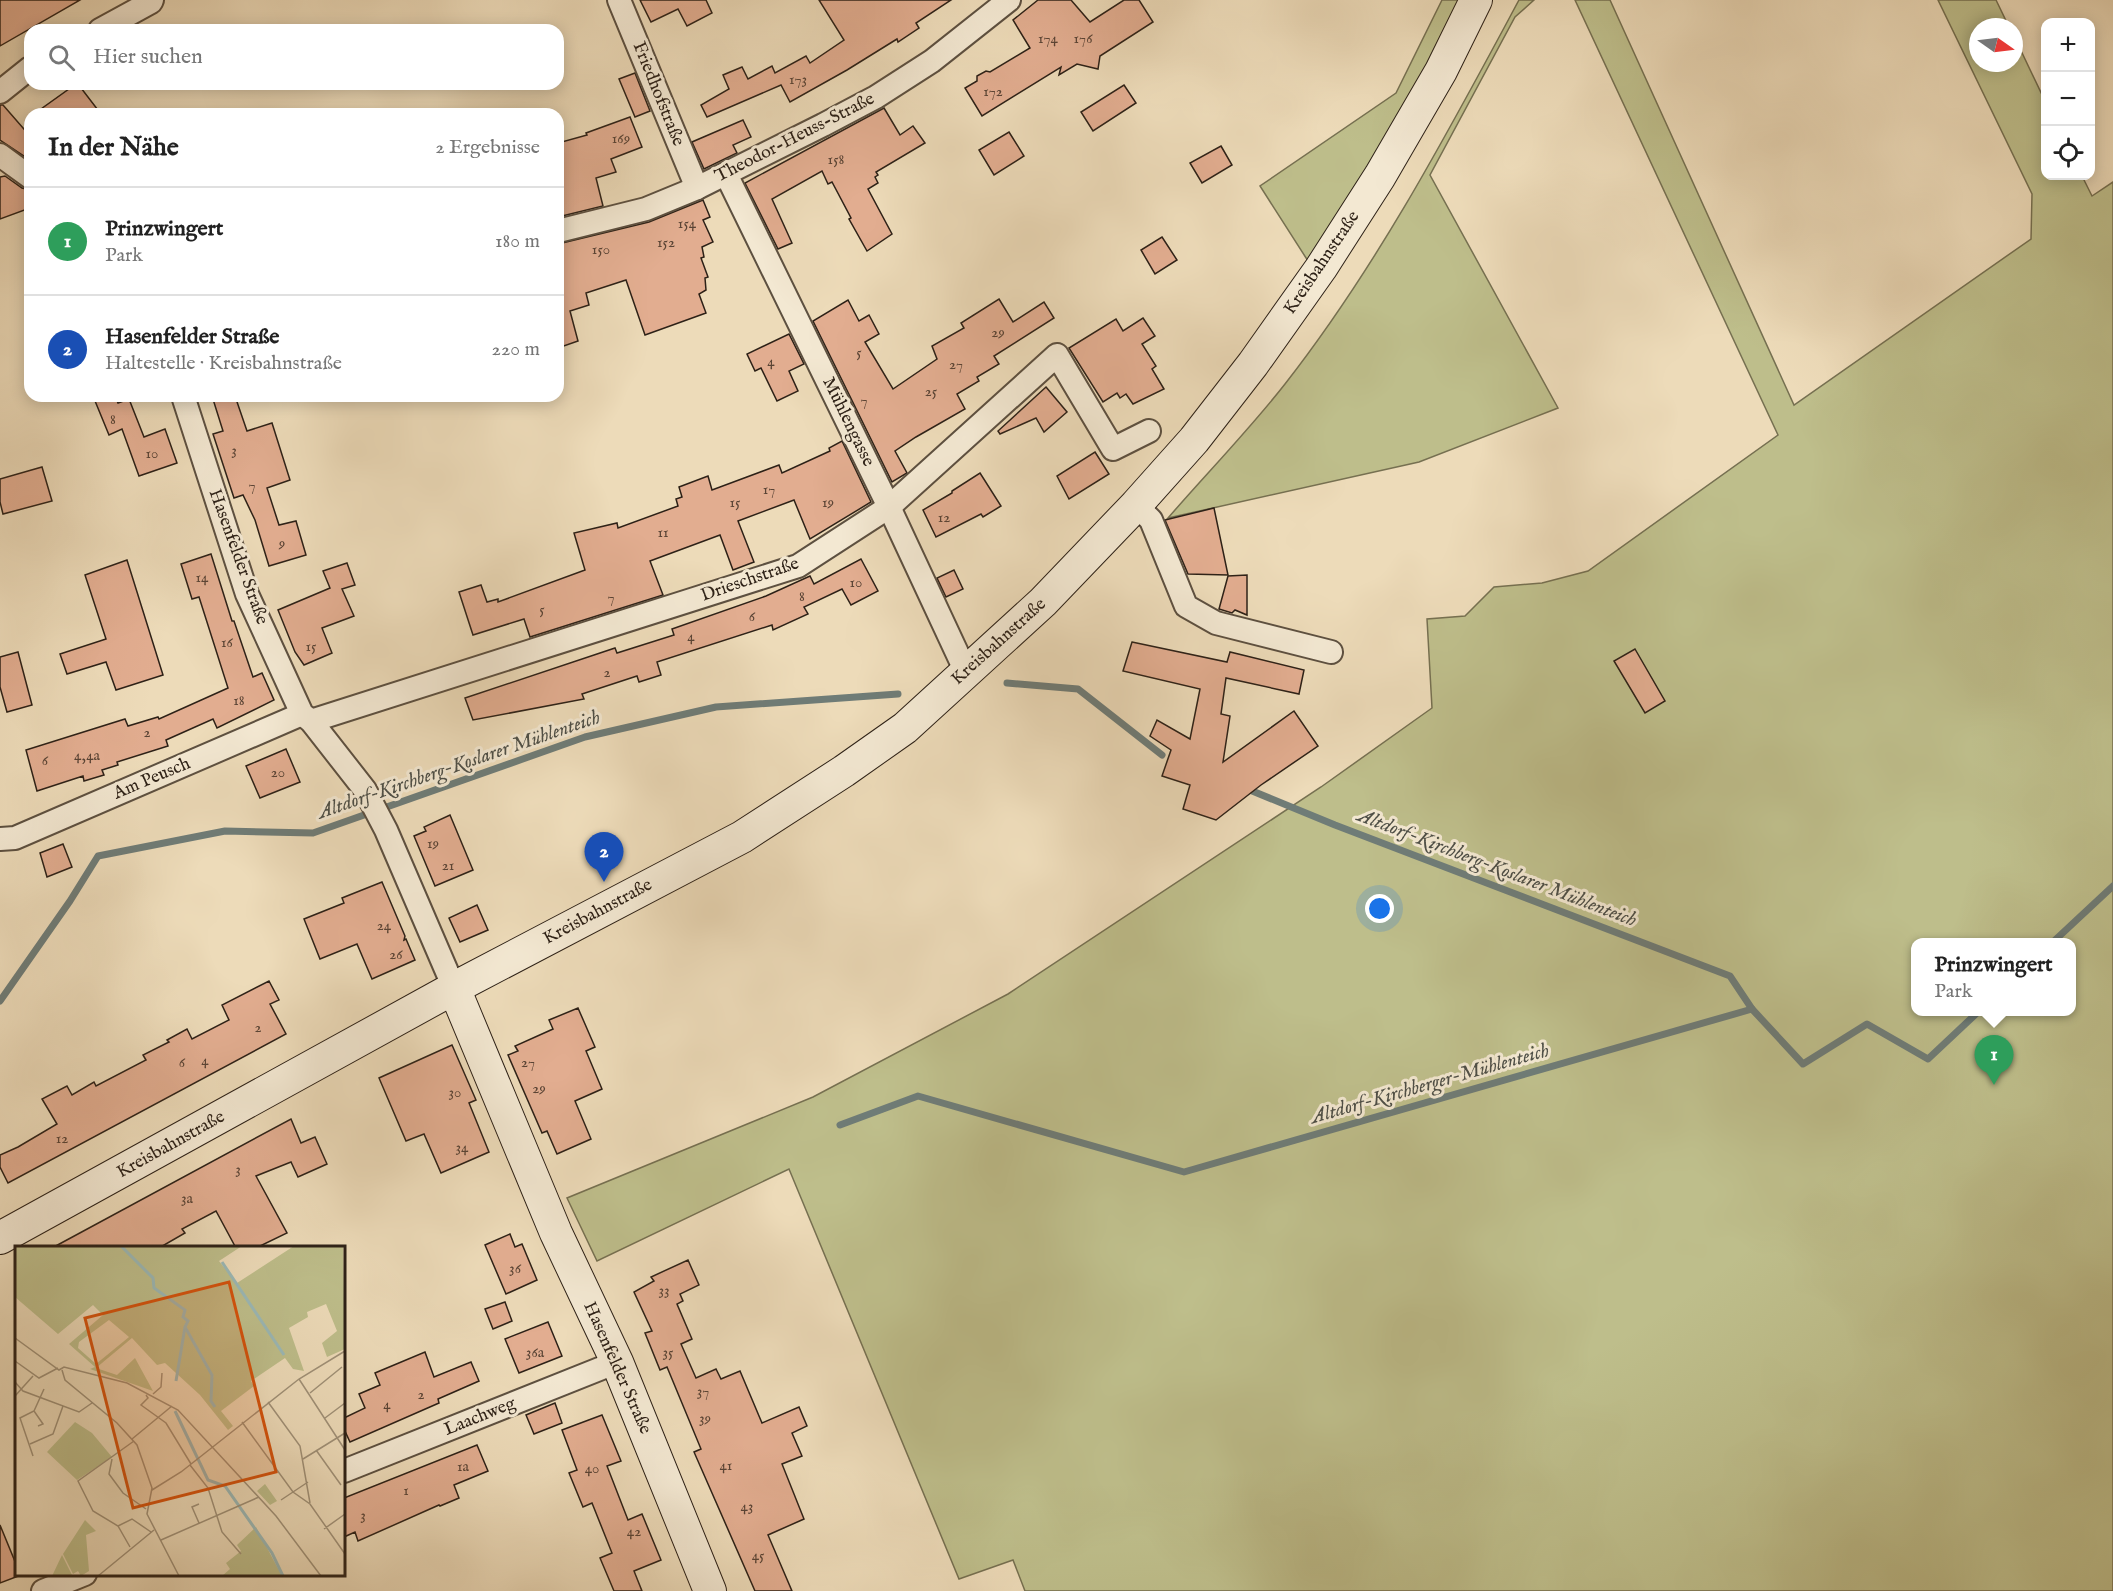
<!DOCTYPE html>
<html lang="de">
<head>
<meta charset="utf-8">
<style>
	body { margin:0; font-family:"IM FELL English",serif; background:#f2f2f2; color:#222 }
	.controls { position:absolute; right:18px; top:18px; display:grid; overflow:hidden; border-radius:12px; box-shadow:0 3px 15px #0003 }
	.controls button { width:54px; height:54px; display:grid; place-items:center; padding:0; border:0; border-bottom:2px solid #e0e0e0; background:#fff; color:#222; font:30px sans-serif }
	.compass { position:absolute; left:1969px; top:18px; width:54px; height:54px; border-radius:50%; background:#fff; box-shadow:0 3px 15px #0003; rotate:104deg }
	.you { position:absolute; left:1380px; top:909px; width:21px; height:21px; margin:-15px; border:4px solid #fff; border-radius:50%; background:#1a73e8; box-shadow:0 0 0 9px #1a73e833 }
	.badge { display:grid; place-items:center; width:39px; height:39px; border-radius:50%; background:#8f2418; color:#fff; font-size:20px; font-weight:700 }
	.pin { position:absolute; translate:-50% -50px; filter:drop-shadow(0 2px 3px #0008) }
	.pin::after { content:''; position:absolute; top:32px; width:21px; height:18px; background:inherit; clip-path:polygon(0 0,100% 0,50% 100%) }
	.popup { position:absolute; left:1911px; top:938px; width:165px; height:78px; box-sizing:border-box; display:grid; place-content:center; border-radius:12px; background:#fff; filter:drop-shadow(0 2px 4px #0005); font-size:20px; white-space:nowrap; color:#767676 }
	.popup b { font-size:22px; color:#222 }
	.popup::after { content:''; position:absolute; left:50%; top:100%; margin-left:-12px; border:12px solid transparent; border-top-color:#fff }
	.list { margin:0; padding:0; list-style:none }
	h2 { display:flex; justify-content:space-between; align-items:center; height:78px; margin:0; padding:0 24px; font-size:26px }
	h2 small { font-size:20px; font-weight:400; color:#767676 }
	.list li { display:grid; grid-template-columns:39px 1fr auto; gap:18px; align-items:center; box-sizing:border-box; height:108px; padding:0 24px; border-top:2px solid #e0e0e0 }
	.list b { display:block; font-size:22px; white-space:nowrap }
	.list p { margin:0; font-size:20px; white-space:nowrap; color:#767676 }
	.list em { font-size:20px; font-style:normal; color:#767676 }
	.icon { flex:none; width:33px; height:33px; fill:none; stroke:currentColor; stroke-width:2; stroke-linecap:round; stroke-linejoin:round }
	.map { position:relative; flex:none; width:2113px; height:1591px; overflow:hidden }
	.search { position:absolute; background:#fff; box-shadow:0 3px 15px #0003; left:24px; top:24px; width:540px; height:66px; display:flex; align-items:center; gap:15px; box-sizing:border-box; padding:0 21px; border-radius:18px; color:#767676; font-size:22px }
	.panel { position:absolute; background:#fff; box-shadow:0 3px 15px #0003; left:24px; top:108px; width:540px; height:294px; border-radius:18px }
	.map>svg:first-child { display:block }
</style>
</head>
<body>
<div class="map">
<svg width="2113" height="1591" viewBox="0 0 2113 1591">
	<rect width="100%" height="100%" fill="#eddbb9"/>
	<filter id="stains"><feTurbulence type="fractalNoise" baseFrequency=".00333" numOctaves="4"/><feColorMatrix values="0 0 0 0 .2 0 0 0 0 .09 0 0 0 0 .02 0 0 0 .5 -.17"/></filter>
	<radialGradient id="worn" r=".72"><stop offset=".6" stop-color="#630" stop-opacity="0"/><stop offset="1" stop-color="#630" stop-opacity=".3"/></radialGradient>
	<g fill="#bebe8b" stroke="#767051" stroke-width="1.5" fill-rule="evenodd">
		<path d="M1442,0h17l-52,104 -99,157 -48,-75 136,-93z"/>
		<path d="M1519,0h15l-19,17 -85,158 128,233 -139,54 -251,56c39,-45 81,-88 117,-134 93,-119 163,-252 234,-384z"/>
		<path d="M1575,0h35l184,405 237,-166 1,-45 -94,-194h58l13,27h-31v36h36v-27l31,65 1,75h36l10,20 21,-14v1409h-1088l-12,-31 -54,19 -170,-410 -192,92 -30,-63 246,-101 195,-103 313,-207 111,-79 -5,-89 38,-3 29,-29 48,-4 46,-12 190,-136zM1916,942h156v70h-156z"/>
	</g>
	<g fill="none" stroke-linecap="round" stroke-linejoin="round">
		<g stroke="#6f7c77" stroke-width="7">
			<path d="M1007,683l71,6 84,66"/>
			<path d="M1245,788l90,37 395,151 22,33"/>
			<path d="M2053,942l60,-56"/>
			<path d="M0,1001l70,-100 28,-45 127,-25 88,2 272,-96 131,-30 182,-13"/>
			<path d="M840,1125l78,-29 266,76 568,-163 51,55 64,-40 61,35 50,-47"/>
		</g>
	</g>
	<g fill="#e2ad90" stroke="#2d2117" stroke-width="1.5">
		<path d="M0,0h80l-80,46z"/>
		<path d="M640,0h66l6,13 -25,13 -9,-17 -27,13z"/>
		<path d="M819,0h132l-35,23 3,5 -21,14 -1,-3 -50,31 -57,32 -9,-17 -74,32 -6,-12 28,-16 -6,-14 19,-8 6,12 24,-13 3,7 31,-17 4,7 34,-23z"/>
		<path d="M1038,0h33l19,22 34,-22h15l14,22 -53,34 -2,13 -21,-5 -18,11 2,-8 -79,49 -17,-28 12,-7v-5l9,-5 4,1 40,-24 -17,-28z"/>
		<path d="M635,73l15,38 -15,6 -16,-38z"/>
		<path d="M76,84h2l23,30h-67z"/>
		<path d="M1124,85l12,18 -43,28 -12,-19z"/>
		<path d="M0,105h3l27,31v24l-30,-20z"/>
		<path d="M884,108l16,27 13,-9 12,17 -49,29 2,3 -3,2 3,6 -10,6 24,45 -25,17 -18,-32 2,-1 -19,-36 -4,2 -6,-13 -50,28 20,44 -14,6 -33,-66z"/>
		<path d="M630,117l12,30 -31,12 5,13 -20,6 7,28 -45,11v-74l29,-8 -1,-2z"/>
		<path d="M743,120l8,17 -18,8 4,8 -33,16 -12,-27z"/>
		<path d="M1009,132l15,24 -30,19 -15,-25z"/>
		<path d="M1221,146l11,19 -30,18 -12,-20z"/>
		<path d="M5,176l17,12 8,2v18l-30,11v-42z"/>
		<path d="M703,200l7,17 -7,3 10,22 -11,5 2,10 -3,1 7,19 -3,1 1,12 -7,4 7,19 -61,22 -19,-55 -40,13 3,12 -19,6 8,30 -20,7v-104l91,-22z"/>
		<path d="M1162,237l15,23 -22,14 -14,-24z"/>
		<path d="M999,299l14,23 31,-20 10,16 -60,38 5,8 -22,13 2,4 -22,13 8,15 -49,28 -21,14 12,22 -15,9 -79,-161 35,-21 11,21 10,-6 10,19 -14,8 28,47 44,-30 -5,-13 32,-18 -3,-5z"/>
		<path d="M1143,318l12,18 -13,8 14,22 -4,3 12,20 -31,15 -7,-10 -6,4 -3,-5 -14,9 -34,-54 47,-29 7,12z"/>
		<path d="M789,334l15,30 -15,7 9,20 -21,10 -16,-33 -6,3 -8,-17z"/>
		<path d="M1046,387l21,25 -23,20 -8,-14 -36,16 -2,-3z"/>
		<path d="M93,396h22l3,7 11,-4 15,38 21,-8 12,34 -38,13 -17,-47 -13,6z"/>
		<path d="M212,396h23l12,35 25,-8 18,57 -23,8 12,37 17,-4 10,34 -37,11 -14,-46 -12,-25 -9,3 -21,-64 10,-3z"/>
		<path d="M842,441l29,61 -61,37 -16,-39 -56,21 16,41 -21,8 -13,-35 -70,26 13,34 -133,42 -6,-18 -51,16 -14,-43 22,-7 6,17 11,-3v3l87,-32 -11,-37 43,-10 1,5 60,-22 -2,-7 6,-2 -3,-10 29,-11 4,14 67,-25 3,8 48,-22 -1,-3z"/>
		<path d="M1095,452l14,22 -40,25 -12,-23z"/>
		<path d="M42,467l10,34 -49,13 -3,-12v-23z"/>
		<path d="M980,473l21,33 -18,11 -2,-3 -45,23 -13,-27 29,-17v-2z"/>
		<path d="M1214,508l14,67 -40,-1 -23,-54z"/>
		<path d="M211,554l21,67h2l19,56 9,-4 12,27 -57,28 -4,-9 -47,21 2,6 -51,16 1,3 -16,5 2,5 -20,6 -1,-5 -46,15 -11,-41 99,-31 3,7 30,-9 1,2 69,-31 -29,-91 -7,2 -11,-35z"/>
		<path d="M861,559l17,32 -27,14 -9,-16 -38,18 4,7 -35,16 -1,-5 -115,37 4,13 -22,7 -2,-6 -55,18 2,5 -111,21 -8,-22 150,-50 2,5 57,-18 -2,-6 94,-33 44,-20 4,8z"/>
		<path d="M127,560l36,115 -47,15 -10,-28 -39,12 -7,-20 46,-15 -21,-64z"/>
		<path d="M347,563l8,22 -13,4 12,27 -32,12 10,25 -28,12 -9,-13 -17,-42 52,-22 -7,-17z"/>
		<path d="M954,570l9,19 -17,8 -9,-19z"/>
		<path d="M1247,575v40l-12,-5 -3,3 -13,-4 9,-33z"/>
		<path d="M1132,642l95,20 3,-10 74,18 -5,24 -73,-16 -5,36 9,2 -7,46 71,-51 24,35 -57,39 -45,35 -33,-11 7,-24 -28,-9 9,-26 -21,-14 7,-16 33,19 10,-50 -77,-18z"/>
		<path d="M1635,649l30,52 -20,12 -31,-52z"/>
		<path d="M18,652l14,53 -25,7 -7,-25v-30z"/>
		<path d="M286,749l14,33 -40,16 -14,-32z"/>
		<path d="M450,815l23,55 -38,16 -21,-50 12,-5 -2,-4z"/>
		<path d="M63,844l9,23 -25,10 -7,-24z"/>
		<path d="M382,882l23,54 -1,4 2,-1 9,21 -43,19 -15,-35 -37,15 -16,-40 40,-16 -2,-5z"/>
		<path d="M477,905l11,25 -28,12 -11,-24z"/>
		<path d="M269,981l10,19 -9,4 16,30 -278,149 -8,-16v-12l18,-8 39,-23 -15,-25 25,-13 5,9 22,-13 2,4 50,-26 -3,-5 26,-13 -2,-2 20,-11 5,10 37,-19 -7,-15z"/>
		<path d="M578,1008l17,39 -9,4 16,38 -27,12 16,38 -34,15 -10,-23 -5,2 -34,-78 10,-4 -3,-5 38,-17 -4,-9z"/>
		<path d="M452,1045l24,55 -7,3 20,49 -48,21 -17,-39 -18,7 -27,-63z"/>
		<path d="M291,1119l10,24 14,-6 12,27 -29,13 -7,-15 -35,14 31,57 -31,15h-20l-20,-37 -34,18 3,4 -26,15h-107z"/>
		<path d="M510,1234l5,13 7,-3 15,36 -31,14 -21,-49z"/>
		<path d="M688,1260l11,25 -19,9 3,7 -6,3 15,35 -11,5 15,34 20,-9 5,10 19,-8 22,52 37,-16 8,19 -15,7 10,23 -20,8 22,55 -36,16 24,56h-37l-61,-139 7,-3 -34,-82 -7,3 -15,-37 7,-2 -18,-39 20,-11 -3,-4z"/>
		<path d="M505,1302l7,19 -19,8 -8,-20z"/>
		<path d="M548,1322l14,34 -43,17 -14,-34z"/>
		<path d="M425,1352l9,25 37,-15 8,19 -41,18 1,4 -89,39 -6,-13v-11l21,-10 -6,-14 21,-9 -5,-12z"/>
		<path d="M555,1403l7,20 -28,11 -8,-19z"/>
		<path d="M602,1415l19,46 -14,5 21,54 14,-6 19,46 -27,11 8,20h-28l-14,-33 12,-5 -20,-50 -9,4 -14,-34 8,-3 -15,-40z"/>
		<path d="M477,1445l11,26 -34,14 5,13 -19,8 -1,-1 -81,36 -3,-9 -11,5v-39z"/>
		<path d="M0,1525l16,39v11h5l-21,8z"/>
	</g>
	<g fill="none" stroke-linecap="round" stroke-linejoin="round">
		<defs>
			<g id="street">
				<path d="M619,0l78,188"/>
				<path d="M100,30l51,-28 1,-2"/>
				<path d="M0,92l30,-24"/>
				<path d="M0,155l30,22"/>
				<path d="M726,174l163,333 77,165"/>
				<path d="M558,231l88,-22 51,-21 126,-63 53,-28 56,-36 77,-61"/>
				<path d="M183,396l64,198 55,120 9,7 54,69 21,40 68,158"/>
				<path d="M1136,505l15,15 35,86 30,17 115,29"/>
				<path d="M311,721l487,-155 91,-59 168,-152 56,94 36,-18"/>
				<path d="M0,839l15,-1 287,-124"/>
				<path d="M344,1471l273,-109"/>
				<path d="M43,1591l42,-17"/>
			</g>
			<g id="secondary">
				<path d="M454,988l102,245 61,129 93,229"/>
				<path d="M0,1238l454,-250 288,-151 102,-66 61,-43 138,-126 93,-97 58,-65 59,-76 68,-96 59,-92 61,-105 35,-71"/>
			</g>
		</defs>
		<use href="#street" stroke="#5d5040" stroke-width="26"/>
		<use href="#secondary" stroke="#2d2117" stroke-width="34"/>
		<use href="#street" stroke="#f3e8d2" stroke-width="22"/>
		<use href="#secondary" stroke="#f3e8d2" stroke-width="32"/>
	</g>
	<g text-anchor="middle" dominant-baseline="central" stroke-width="6" stroke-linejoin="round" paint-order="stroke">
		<g font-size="15" fill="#5a4435">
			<text x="1048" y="38">174</text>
			<text x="1083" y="38">176</text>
			<text x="798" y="79">173</text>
			<text x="993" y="91">172</text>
			<text x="621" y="138">169</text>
			<text x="836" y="159">158</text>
			<text x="687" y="223">154</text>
			<text x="666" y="242">152</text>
			<text x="601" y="249">150</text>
			<text x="998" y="332">29</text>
			<text x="859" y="352">5</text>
			<text x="771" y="361">4</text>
			<text x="956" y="364">27</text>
			<text x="931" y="391">25</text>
			<text x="864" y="400">7</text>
			<text x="113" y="419">8</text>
			<text x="234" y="450">3</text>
			<text x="152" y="453">10</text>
			<text x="252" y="485">7</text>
			<text x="769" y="489">17</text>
			<text x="735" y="502">15</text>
			<text x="828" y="502">19</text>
			<text x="944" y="517">12</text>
			<text x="663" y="532">11</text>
			<text x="282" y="543">9</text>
			<text x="202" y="577">14</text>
			<text x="856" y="582">10</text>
			<text x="802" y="596">8</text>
			<text x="611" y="597">7</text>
			<text x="542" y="609">5</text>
			<text x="752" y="616">6</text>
			<text x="691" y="636">4</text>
			<text x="227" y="642">16</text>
			<text x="311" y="646">15</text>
			<text x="607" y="672">2</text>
			<text x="239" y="700">18</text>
			<text x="147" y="732">2</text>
			<text x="87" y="755">4,4a</text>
			<text x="45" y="760">6</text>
			<text x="278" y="772">20</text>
			<text x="433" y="843">19</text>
			<text x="448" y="865">21</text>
			<text x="384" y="925">24</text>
			<text x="396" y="954">26</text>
			<text x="258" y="1027">2</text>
			<text x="205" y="1060">4</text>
			<text x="182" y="1062">6</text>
			<text x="528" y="1062">27</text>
			<text x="539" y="1088">29</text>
			<text x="455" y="1092">30</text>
			<text x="62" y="1138">12</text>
			<text x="462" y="1147">34</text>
			<text x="238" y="1169">3</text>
			<text x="187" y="1198">3a</text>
			<text x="515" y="1268">36</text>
			<text x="664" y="1290">33</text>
			<text x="535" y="1352">36a</text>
			<text x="668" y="1352">35</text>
			<text x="703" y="1391">37</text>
			<text x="421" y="1394">2</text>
			<text x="387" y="1404">4</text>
			<text x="705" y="1418">39</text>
			<text x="726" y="1465">41</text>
			<text x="463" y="1466">1a</text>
			<text x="592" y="1468">40</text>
			<text x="406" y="1490">1</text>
			<text x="747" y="1506">43</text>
			<text x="363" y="1515">3</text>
			<text x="634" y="1531">42</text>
			<text x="758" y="1555">45</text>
		</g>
		<g font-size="18" fill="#2d2117" stroke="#f3e8d2">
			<text transform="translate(658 94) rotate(68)">Friedhofstraße</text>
			<text transform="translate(795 138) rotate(-27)">Theodor-Heuss-Straße</text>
			<text transform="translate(1322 263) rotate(-56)">Kreisbahnstraße</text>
			<text transform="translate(848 422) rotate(64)">Mühlengasse</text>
			<text transform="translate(238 557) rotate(70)">Hasenfelder Straße</text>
			<text transform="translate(750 580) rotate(-19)">Drieschstraße</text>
			<text transform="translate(999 642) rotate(-42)">Kreisbahnstraße</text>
			<text transform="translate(152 779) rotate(-23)">Am Peusch</text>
			<text transform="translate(598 912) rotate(-28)">Kreisbahnstraße</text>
			<text transform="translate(171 1145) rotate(-29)">Kreisbahnstraße</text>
			<text transform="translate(617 1368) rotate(66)">Hasenfelder Straße</text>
			<text transform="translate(480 1417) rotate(-22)">Laachweg</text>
		</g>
		<g font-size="20" font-style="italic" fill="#4e4f47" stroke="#f3e8d2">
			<text transform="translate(459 765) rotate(-19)">Altdorf-Kirchberg-Koslarer Mühlenteich</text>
			<text transform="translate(1497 868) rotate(21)">Altdorf-Kirchberg-Koslarer Mühlenteich</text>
			<text transform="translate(1430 1084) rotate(-16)">Altdorf-Kirchberger-Mühlenteich</text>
		</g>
	</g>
	<g transform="translate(15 1246)">
		<rect width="330" height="330" fill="#eddbb9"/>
		<path d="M0,0h227l-23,15 18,22 57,-37h49l2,103 -18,8 -5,-14 15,-12 -11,-27 -19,8 1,5 -19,11 15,43 -11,-2 -8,-11 -34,23 3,5 -33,25 12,15 -5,4 -28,-35 -35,-32 -8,2 -25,-27 -36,30 21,7 18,-17 18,33 -63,-22 5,-2 -26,-23 34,-29 -10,-10 -35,29 -43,-37zM94,74l20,17 -33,27 -18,-16 1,-6zM60,176l17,11 20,24 -35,23 -30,-28zM250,238l12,17 -7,4 -13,-14zM70,274l11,11 -10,4 3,36 -8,5 -3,-5 -5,3 -10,-20zM241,281l26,49h-60l8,-7 -4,-6 15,-12 -4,-6zM47,309l10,20 -20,1 1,-2z" fill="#bebe8b" fill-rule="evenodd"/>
		<path fill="none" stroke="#9bb9b7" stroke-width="3" d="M106,0l32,32 1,10 31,22 -2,7 5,4 -3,6 27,48 -1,26 4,6M207,16l62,93M161,135l9,-54M160,165l33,69 17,6 47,67 11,23"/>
		<path fill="none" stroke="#a09178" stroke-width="1.5" d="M0,92l44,32 5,-3 63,16 51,27 98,106 45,60M0,115l24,17 19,-10M47,124l3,10 52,43 20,22 15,43 -5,26 32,62M284,133l46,71M0,136l8,9 56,21 13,-9M295,147l32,-26M138,148l8,-7 1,-14M131,149l2,3 -7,7 25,18 25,41M0,150l18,-20M253,156l32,44 10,57M19,165l9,13 -5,2M310,172l20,-15M227,176l51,70 17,12 35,50M117,193l40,-33M15,198l23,-10 10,-28M301,204l25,35M18,210l-13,-38 14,-7 10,-22M97,213l-3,15 14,19 23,16M288,213l42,-26M175,219l18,23 14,44 19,22M137,244l29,-18 118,-93 46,-28M266,254l27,-18M184,258l-7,3 7,16M103,280l14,-7 19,13M309,283l21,-15M146,294l98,-43M115,301l-12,-21 -25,-15 -15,-30 56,-40M83,330l56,-46"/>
		<path fill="#d5530d" fill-opacity="0.15" stroke="#d5530d" stroke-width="3" d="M214,36l47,190 -143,36 -48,-190z"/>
		<rect width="330" height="330" fill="none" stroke="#2d2117" stroke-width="3"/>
	</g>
	<rect width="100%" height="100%" filter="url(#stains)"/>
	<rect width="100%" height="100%" fill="url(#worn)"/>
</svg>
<div class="controls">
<button>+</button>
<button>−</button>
<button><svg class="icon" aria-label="locate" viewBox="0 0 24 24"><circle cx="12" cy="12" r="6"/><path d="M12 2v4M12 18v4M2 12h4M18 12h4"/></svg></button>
</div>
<svg class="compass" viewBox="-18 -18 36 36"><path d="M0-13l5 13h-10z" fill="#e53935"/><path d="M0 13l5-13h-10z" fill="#767676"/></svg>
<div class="you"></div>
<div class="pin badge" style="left:1994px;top:1085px;background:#2e9e5b">1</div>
<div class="popup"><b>Prinzwingert</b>Park</div>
<div class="pin badge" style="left:604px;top:882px;background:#1a4fb4">2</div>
<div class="search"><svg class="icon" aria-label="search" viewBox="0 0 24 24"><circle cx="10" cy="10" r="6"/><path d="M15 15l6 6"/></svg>Hier suchen</div>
<section class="panel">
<h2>In der Nähe<small>2 Ergebnisse</small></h2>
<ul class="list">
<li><span class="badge" style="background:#2e9e5b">1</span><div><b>Prinzwingert</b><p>Park</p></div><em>180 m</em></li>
<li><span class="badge" style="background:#1a4fb4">2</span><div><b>Hasenfelder Straße</b><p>Haltestelle · Kreisbahnstraße</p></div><em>220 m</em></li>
</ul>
</section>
</div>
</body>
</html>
